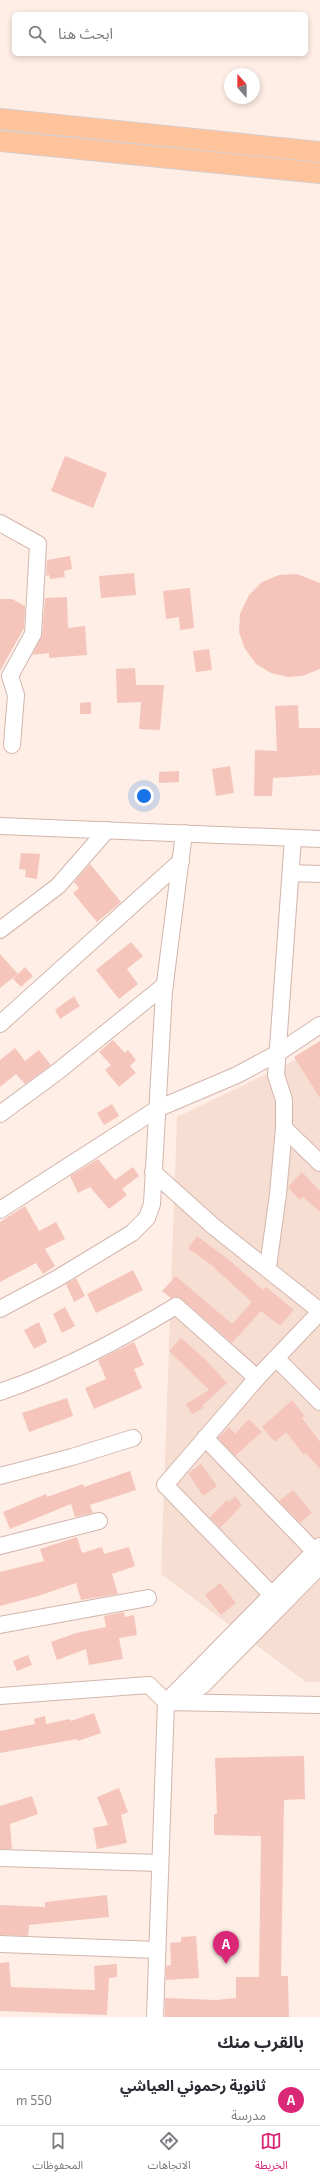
<!DOCTYPE html>
<html lang="ar">
<head>
<meta charset="utf-8">
<style>
	body { margin:0; font-family:"Exo 2","Noto Sans Arabic",sans-serif; background:#f7f7f7; color:#2b2b33; direction:rtl }
	.compass { position:absolute; left:224px; top:68px; width:36px; height:36px; border-radius:50%; background:#fff; box-shadow:0 2px 6px #0003; rotate:339deg }
	.you { position:absolute; left:144px; top:796px; width:14px; height:14px; margin:-10px; border:3px solid #fff; border-radius:50%; background:#1a73e8; box-shadow:0 0 0 6px #1a73e833 }
	.badge { display:grid; place-items:center; width:26px; height:26px; border-radius:50%; background:#db2777; color:#fff; font-size:13px; font-weight:700 }
	.pin { position:absolute; translate:-50% -33px; filter:drop-shadow(0 1px 2px #0008) }
	.pin::after { content:''; position:absolute; top:21px; width:14px; height:12px; background:inherit; clip-path:polygon(0 0,100% 0,50% 100%) }
	.list { margin:0; padding:0; list-style:none }
	h2 { display:flex; justify-content:space-between; align-items:center; height:52px; margin:0; padding:0 16px; font-size:17px }
	h2 small { font-size:13px; font-weight:400; color:#7c7c81 }
	.list li { display:grid; grid-template-columns:26px 1fr auto; gap:12px; align-items:center; box-sizing:border-box; height:56px; padding:0 16px; border-top:1px solid #e1e1e2 }
	.list b { display:block; font-size:15px; white-space:nowrap }
	.list p { margin:0; font-size:13px; white-space:nowrap; color:#7c7c81 }
	.list em { font-size:13px; font-style:normal; color:#7c7c81 }
	.icon { flex:none; width:22px; height:22px; fill:none; stroke:currentColor; stroke-width:2; stroke-linecap:round; stroke-linejoin:round }
	.map { position:relative; flex:none; width:320px; height:2017px; overflow:hidden; direction:ltr }
	.search { position:absolute; background:#fff; box-shadow:0 2px 6px #0003; left:12px; right:12px; top:12px; height:44px; display:flex; align-items:center; gap:10px; box-sizing:border-box; padding:0 14px; border-radius:6px; color:#7c7c81; font-size:15px }
	.sheet { height:108px; background:#fff }
	nav { display:flex; justify-content:space-around; align-items:center; box-sizing:border-box; height:56px; border-top:1px solid #e1e1e2; background:#fff; font-size:11px; color:#7c7c81 }
	nav a { display:grid; justify-items:center; gap:2px }
	nav .on { color:#db2777 }
	.map>svg:first-child { display:block }
</style>
</head>
<body>
<div class="map">
<svg width="320" height="2017" viewBox="0 0 320 2017">
	<rect width="100%" height="100%" fill="#feeee5"/>
	<path fill="#f6ded3" d="M320,1045v637h-14l-145,-108 16,-457 119,-57z"/>
	<g fill="#f5c5bb">
		<path d="M65,456l42,17 -14,35 -42,-17z"/>
		<path d="M70,556l2,13 -8,2 1,6 -15,2 -1,-4 -3,1 1,-16z"/>
		<path d="M134,573l2,22 -35,3 -2,-22z"/>
		<path d="M297,574l23,9v86l-18,7 -14,1 -17,-4 -15,-9 -11,-15 -6,-17 1,-18 9,-19 13,-13 17,-7z"/>
		<path d="M190,588l4,40 -14,2 -1,-13 -13,2 -3,-28z"/>
		<path d="M67,597l1,31 17,-2 2,29 -38,3v-5l-17,2 10,-20 3,-37z"/>
		<path d="M0,599h12l13,7 -1,22 -24,43z"/>
		<path d="M209,649l3,21 -16,2 -3,-21z"/>
		<path d="M135,668l1,17h28l-4,45 -21,-1 2,-27 -24,1 -1,-34z"/>
		<path d="M91,702v12h-11v-11z"/>
		<path d="M298,705l1,23h21v47l-47,3 -1,18h-18l1,-46 22,1 -2,-45z"/>
		<path d="M230,766l4,27 -18,3 -4,-27z"/>
		<path d="M179,771v11l-20,1v-11z"/>
		<path d="M21,853l19,1 -3,25 -12,-2 1,-7 -7,-1z"/>
		<path d="M90,864l31,38 -24,20 -24,-29 6,-5 -5,-6z"/>
		<path d="M131,942l12,14 -16,13 11,15 -19,15 -23,-29z"/>
		<path d="M0,954l18,20 -18,14z"/>
		<path d="M25,967l8,9 -12,11 -8,-8z"/>
		<path d="M74,996l6,10 -20,13 -5,-9z"/>
		<path d="M113,1040l12,13 3,-3 8,10 -6,6 6,7 -17,14 -14,-17 6,-5 -12,-13z"/>
		<path d="M320,1041v57l-26,-41z"/>
		<path d="M15,1048l10,13 14,-11 12,15 -26,19 -9,-10 -16,13v-27z"/>
		<path d="M112,1104l7,12 -15,9 -7,-12z"/>
		<path d="M98,1159l17,21 18,-13 6,9 -17,13 5,6 -18,14 -19,-22 -12,6 -8,-17z"/>
		<path d="M302,1172l18,19v21l-17,-15 -3,3 -12,-13z"/>
		<path d="M25,1206l14,25 17,-9 9,17 -20,10 10,17 -12,8 -7,-11 -36,19v-60z"/>
		<path d="M197,1236l31,23 35,31 3,-3 28,23 -14,16 -19,-15 -29,32 -50,-44 -6,-2 -5,1 -9,-7 14,-15 56,48 20,-22 -42,-38 -22,-16z"/>
		<path d="M133,1270l10,20 -47,23 -9,-19z"/>
		<path d="M76,1278l9,18 -11,6 -8,-18z"/>
		<path d="M65,1307l10,19 -13,7 -9,-19z"/>
		<path d="M39,1322l8,20 -13,7 -10,-19z"/>
		<path d="M181,1338l24,21 22,24 -25,23 1,2 -11,6 -6,-10 23,-14 -40,-39z"/>
		<path d="M134,1342l10,23 -10,4 8,19 -48,21 -9,-21 21,-9 -8,-19z"/>
		<path d="M67,1398l6,18 -44,16 -7,-19z"/>
		<path d="M292,1400l13,16 -3,2 18,24v27l-14,-16 -2,2 -18,-23 -11,10 -13,-15z"/>
		<path d="M249,1419l13,13 -27,24 -17,-18 11,-11 6,7z"/>
		<path d="M201,1464l16,22 -14,10 -15,-23z"/>
		<path d="M130,1471l6,19 -46,15 3,8 -18,4 -4,-13 -61,25 -7,-17 43,-18 1,3 36,-13 1,3z"/>
		<path d="M293,1490l19,23 -12,10 -21,-22z"/>
		<path d="M235,1496l7,9 -22,23 -10,-11 17,-17 2,2z"/>
		<path d="M77,1537l5,16 20,-6 2,7 25,-7 6,19 -23,8 6,20 -37,6 -5,-17 -38,13 -38,10v-34l44,-11 -4,-12z"/>
		<path d="M220,1583l16,20 -15,12 -16,-20z"/>
		<path d="M124,1612l1,5 9,-2 3,20 -18,3 4,21 -34,6 -3,-16 -29,11 -6,-18 25,-9 30,-6 -2,-11z"/>
		<path d="M28,1655l4,10 -15,6 -4,-10z"/>
		<path d="M94,1713l7,20 -23,8 -1,-2 -77,14v-22l35,-7 -1,-5 11,-3 1,8 24,-5 1,2z"/>
		<path d="M304,1756l1,43 -21,1 -3,176h7l1,41h-124v-19l51,2 20,-2v-21h23l2,-141 -47,-1v-21h3l-2,-56z"/>
		<path d="M119,1788l9,24 -7,3 6,28 -30,6 -4,-21 15,-3 -11,-28z"/>
		<path d="M32,1796l6,18 -28,10 2,25h-12v-43z"/>
		<path d="M107,1895l2,22 -80,8 -1,11 -28,-1v-30l45,2v-5z"/>
		<path d="M196,1936l3,42 -33,2v-14l5,-1 -1,-22 11,-1v-5z"/>
		<path d="M9,1962l2,25 84,3 -1,-24 23,-2v13l-8,1 -2,37 -107,-4v-48z"/>
	</g>
	<g fill="none" stroke-linecap="round" stroke-linejoin="round">
		<defs>
			<g id="minor">
				<path d="M0,523l38,21 -5,90 -23,42 6,19 -4,50"/>
				<path d="M0,826l320,13"/>
				<path d="M291,873l29,1"/>
				<path d="M0,930l58,-44 49,-56"/>
				<path d="M0,1024l181,-163"/>
				<path d="M0,1114l57,-42 108,-87"/>
				<path d="M284,1128l36,35"/>
				<path d="M153,1172l60,54 107,85"/>
				<path d="M0,1210l157,-101 80,-34 41,-22 42,-28"/>
				<path d="M268,1267l10,-73 6,-66v-28l-8,-25 17,-237"/>
				<path d="M0,1309l58,-31 74,-45 15,-15 5,-14 12,-213 20,-158"/>
				<path d="M276,1358l44,44"/>
				<path d="M0,1392c59,-20 123,-54 176,-86l81,72"/>
				<path d="M205,1438l115,119"/>
				<path d="M0,1476l72,-19 61,-19"/>
				<path d="M0,1546l99,-25"/>
				<path d="M272,1595l-107,-110 92,-107 63,-66"/>
				<path d="M0,1625l148,-27"/>
				<path d="M0,1696l149,-11 17,17 154,-156"/>
				<path d="M180,1702l24,-18 116,-118"/>
				<path d="M0,1858l160,5"/>
				<path d="M0,1944l157,6"/>
				<path d="M155,2017l11,-315 154,3"/>
			</g>
			<g id="major">
				<path d="M0,119l320,33"/>
				<path d="M0,141l320,32"/>
			</g>
		</defs>
		<use href="#minor" stroke="#d3b5ad" stroke-width="18"/>
		<use href="#major" stroke="#d9cdcc" stroke-width="22"/>
		<use href="#minor" stroke="#fff" stroke-width="16"/>
		<use href="#major" stroke="#ffc39b" stroke-width="20"/>
	</g>
</svg>
<svg class="compass" viewBox="-18 -18 36 36"><path d="M0-13l5 13h-10z" fill="#e53935"/><path d="M0 13l5-13h-10z" fill="#7c7c81"/></svg>
<div class="you"></div>
<div class="pin badge" style="left:226px;top:1964px">A</div>
<div class="search"><svg class="icon" aria-label="search" viewBox="0 0 24 24"><circle cx="10" cy="10" r="6"/><path d="M15 15l6 6"/></svg>ابحث هنا</div>
</div>
<section class="sheet">
<h2>بالقرب منك<small></small></h2>
<ul class="list">
<li><span class="badge">A</span><div><b>ثانوية رحموني العياشي</b><p>مدرسة</p></div><em>550 m</em></li>
</ul>
</section>
<nav>
<a class="on"><svg class="icon" aria-label="map" viewBox="0 0 24 24"><path d="M3 6l6-2 6 2 6-2v14l-6 2-6-2-6 2zM9 4v14M15 6v14"/></svg>الخريطة</a>
<a><svg class="icon" aria-label="directions" viewBox="0 0 24 24"><path d="M12 3l9 9-9 9-9-9zM9 14v-3h6M13 9l2 2-2 2"/></svg>الاتجاهات</a>
<a><svg class="icon" aria-label="saved" viewBox="0 0 24 24"><path d="M7 4h10v16l-5-4-5 4z"/></svg>المحفوظات</a>
</nav>
</body>
</html>
